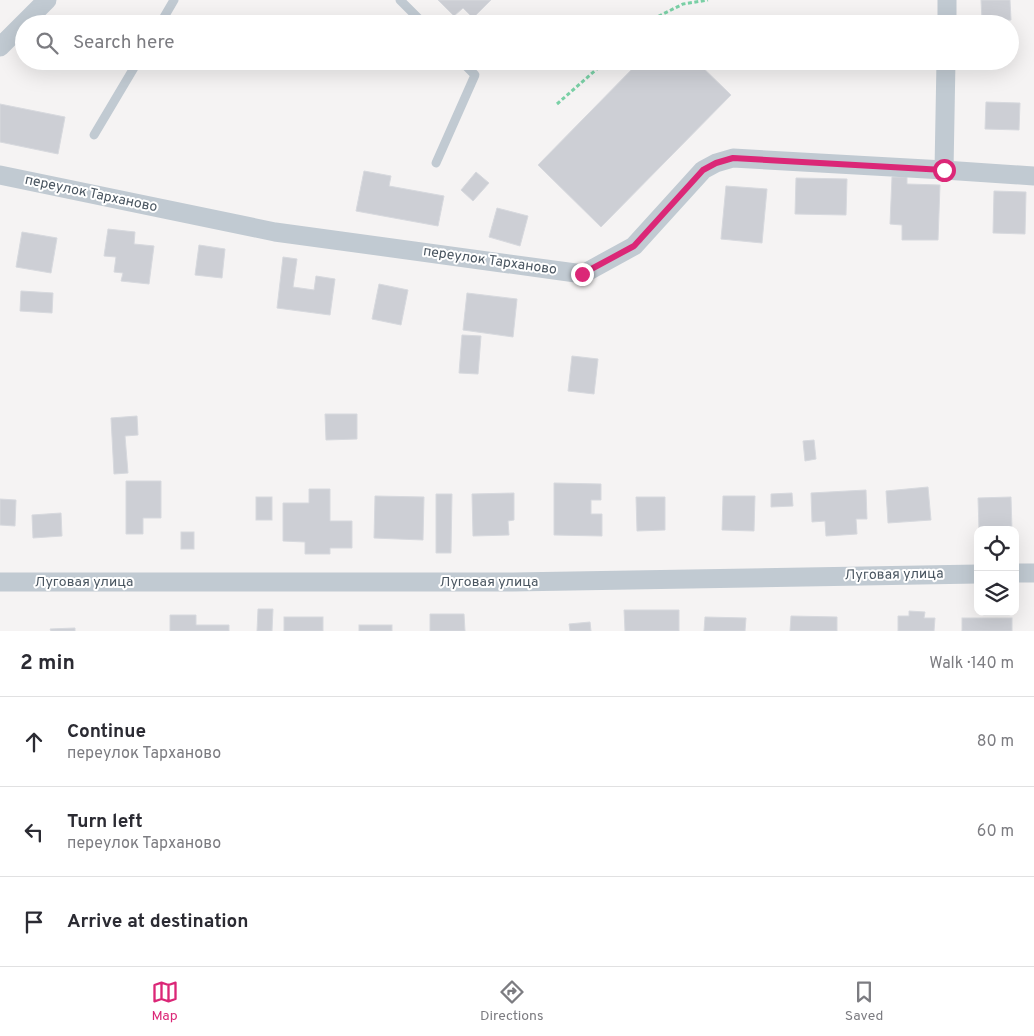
<!DOCTYPE html>
<html lang="en">
<head>
<meta charset="utf-8">
<style>
	body { margin:0; font-family:Overpass,sans-serif; background:#f2f2f3; color:#2b2b33 }
	.controls { position:absolute; right:15px; bottom:15px; display:grid; overflow:hidden; border-radius:10px; box-shadow:0 5px 20px #0002 }
	.controls button { width:45px; height:45px; display:grid; place-items:center; padding:0; border:0; border-bottom:1px solid #e1e1e2; background:#fff; color:#2b2b33; font:25px sans-serif }
	.stop { position:absolute; width:15px; height:15px; margin:-11px; border:4px solid #db2777; border-radius:50%; background:#fff }
	.stop.end { background:#db2777; border-color:#fff; box-shadow:0 1px 5px #0008 }
	.list { margin:0; padding:0; list-style:none }
	h2 { display:flex; justify-content:space-between; align-items:center; height:65px; margin:0; padding:0 20px; font-size:21px }
	h2 small { font-size:16px; font-weight:400; color:#7c7c81 }
	.list li { display:grid; grid-template-columns:32px 1fr auto; gap:15px; align-items:center; box-sizing:border-box; height:90px; padding:0 20px; border-top:1px solid #e1e1e2 }
	.list b { display:block; font-size:19px; white-space:nowrap }
	.list p { margin:0; font-size:16px; white-space:nowrap; color:#7c7c81 }
	.list em { font-size:16px; font-style:normal; color:#7c7c81 }
	.icon { flex:none; width:28px; height:28px; fill:none; stroke:currentColor; stroke-width:2; stroke-linecap:round; stroke-linejoin:round }
	.map { position:relative; flex:none; width:1034px; height:631px; overflow:hidden }
	.search { position:absolute; background:#fff; box-shadow:0 5px 20px #0002; left:15px; right:15px; top:15px; height:55px; display:flex; align-items:center; gap:12px; box-sizing:border-box; padding:0 18px; border-radius:28px; color:#7c7c81; font-size:19px }
	.sheet { height:335px; background:#fff }
	nav { display:flex; justify-content:space-around; align-items:center; box-sizing:border-box; height:70px; border-top:1px solid #e1e1e2; background:#fff; font-size:14px; color:#7c7c81 }
	nav a { display:grid; justify-items:center; gap:2px }
	nav .on { color:#db2777 }
	.map>svg:first-child { display:block }
</style>
</head>
<body>
<div class="map">
<svg width="1034" height="631" viewBox="0 0 1034 631">
	<rect width="100%" height="100%" fill="#f5f3f3"/>
	<g fill="#cdcfd5" stroke="#d7d9de">
		<path d="M438,0h53l-18,18 -10,-10 -9,8z"/>
		<path d="M981,0h29l1,20 -29,1z"/>
		<path d="M640,61h56l35,34 -130,132 -63,-62z"/>
		<path d="M986,102l34,1 -1,27 -34,-1z"/>
		<path d="M0,104l65,13 -7,37 -58,-12z"/>
		<path d="M364,171l27,5 -2,10 55,10 -6,30 -82,-15z"/>
		<path d="M476,172l13,11 -16,18 -12,-11z"/>
		<path d="M892,177h15v7l33,1 -2,55h-36v-15l-12,-1z"/>
		<path d="M796,178l51,1 -1,36 -51,-1z"/>
		<path d="M726,186l41,3 -5,54 -41,-4z"/>
		<path d="M994,191l32,1 -1,42 -32,-1z"/>
		<path d="M497,208l31,8 -8,30 -31,-9z"/>
		<path d="M108,229l27,3 -1,12 20,2 -5,38 -28,-3 2,-8 -9,-1 2,-15 -12,-1z"/>
		<path d="M22,232l35,6 -6,35 -35,-6z"/>
		<path d="M199,245l26,4 -3,29 -27,-3z"/>
		<path d="M283,257l14,2 -4,28 21,3 2,-14 19,3 -5,36 -53,-7z"/>
		<path d="M379,284l29,6 -7,35 -29,-6z"/>
		<path d="M21,291l32,2 -1,20 -32,-2z"/>
		<path d="M467,293l50,6 -4,38 -50,-7z"/>
		<path d="M462,335l19,1 -3,38 -19,-1z"/>
		<path d="M572,356l26,3 -4,35 -26,-3z"/>
		<path d="M325,414h32v25l-31,1z"/>
		<path d="M137,416l1,19 -13,1 3,37 -14,1 -3,-56z"/>
		<path d="M814,440l2,19 -11,2 -2,-20z"/>
		<path d="M126,481h35v37h-18v16h-17z"/>
		<path d="M554,483l47,1v16h-10v14h11v22l-48,-1z"/>
		<path d="M928,487l3,33 -43,3 -2,-32z"/>
		<path d="M309,489h21v32h22v27h-22v6h-25v-12l-22,-1v-38h26z"/>
		<path d="M866,490l1,29h-11l1,15 -31,2 -1,-15 -13,1 -1,-29z"/>
		<path d="M514,493v27l-6,1 1,14 -36,1 -1,-42z"/>
		<path d="M792,493l1,13 -22,1v-13z"/>
		<path d="M436,494h16l-1,59h-15z"/>
		<path d="M375,496l49,1 -1,43 -49,-2z"/>
		<path d="M723,496h32l-1,35 -32,-1z"/>
		<rect x="256" y="497" width="16" height="23"/>
		<path d="M636,497h29v33l-28,1z"/>
		<path d="M1011,497l1,33h-33l-1,-32z"/>
		<path d="M0,499l16,1 -1,26 -15,-1z"/>
		<path d="M61,513l1,23 -29,2 -1,-23z"/>
		<rect x="181" y="532" width="13" height="17"/>
		<path d="M258,609h15l-1,22h-15z"/>
		<path d="M624,610h55v21h-54z"/>
		<path d="M909,611l16,1 -1,6h11l-1,13h-36v-15h11z"/>
		<path d="M430,614h34l1,17h-35z"/>
		<path d="M170,615h26v10h33v6h-59z"/>
		<path d="M791,616l46,1v14h-47z"/>
		<rect x="284" y="617" width="39" height="14"/>
		<path d="M705,617l41,1 -1,13h-41z"/>
		<rect x="962" y="618" width="50" height="13"/>
		<path d="M590,622l1,9h-21l-1,-7z"/>
		<rect x="359" y="625" width="33" height="6"/>
		<path d="M75,628v3h-24l-1,-2z"/>
	</g>
	<g fill="none" stroke-linecap="round" stroke-linejoin="round">
		<g stroke="#7ad0a6" stroke-width="3" stroke-dasharray="4 2.5" stroke-linecap="butt">
			<path d="M648,24l7,-6 28,-14 25,-4"/>
			<path d="M557,104l49,-43"/>
		</g>
		<g stroke="#c1cad2" stroke-width="9">
			<path d="M400,0l24,24"/>
			<path d="M160,24l14,-24"/>
			<path d="M94,135l44,-74"/>
			<path d="M436,163l39,-88 -14,-14"/>
		</g>
		<g stroke="#c1cad2" stroke-width="19">
			<path d="M947,24v-24"/>
			<path d="M0,47l47,-47"/>
			<path d="M944,170l2,-109"/>
			<path d="M0,175l275,57 308,42 51,-28 69,-76 13,-7 17,-5 211,12 90,6"/>
			<path d="M1015,573h19"/>
			<path d="M0,582h513l465,-8"/>
		</g>
	</g>
	<g fill="none" stroke-linecap="round" stroke-linejoin="round">
		<path stroke="#db2777" stroke-width="6" d="M582,274l52,-28 69,-76 13,-7 17,-5 211,12"/>
	</g>
	<g text-anchor="middle" dominant-baseline="central" stroke-width="4" stroke-linejoin="round" paint-order="stroke">
		<g font-size="14" fill="#4a5661" stroke="#fff">
			<text transform="translate(91 194) rotate(12)">переулок Тарханово</text>
			<text transform="translate(490 261) rotate(8)">переулок Тарханово</text>
			<text transform="translate(894 575) rotate(-1)">Луговая улица</text>
			<text x="84" y="582">Луговая улица</text>
			<text x="489" y="582">Луговая улица</text>
		</g>
	</g>
</svg>
<div class="controls">
<button><svg class="icon" aria-label="locate" viewBox="0 0 24 24"><circle cx="12" cy="12" r="6"/><path d="M12 2v4M12 18v4M2 12h4M18 12h4"/></svg></button>
<button><svg class="icon" aria-label="layers" viewBox="0 0 24 24"><path d="M12 4l9 5-9 5-9-5zM3 14l9 5 9-5"/></svg></button>
</div>
<div class="stop" style="left:944px;top:170px"></div>
<div class="stop end" style="left:582px;top:274px"></div>
<div class="search"><svg class="icon" aria-label="search" viewBox="0 0 24 24"><circle cx="10" cy="10" r="6"/><path d="M15 15l6 6"/></svg>Search here</div>
</div>
<section class="sheet">
<h2>2 min<small>Walk · 140 m</small></h2>
<ul class="list">
<li><svg class="icon" aria-label="ahead" viewBox="0 0 24 24"><path d="M12 20V5M6 11l6-6 6 6"/></svg><div><b>Continue</b><p>переулок Тарханово</p></div><em>80 m</em></li>
<li><svg class="icon" aria-label="left" viewBox="0 0 24 24"><path d="M17 20v-9H6M10 6l-5 5 5 5"/></svg><div><b>Turn left</b><p>переулок Тарханово</p></div><em>60 m</em></li>
<li><svg class="icon" aria-label="arrive" viewBox="0 0 24 24"><path d="M6 21V4h12l-3 4 3 4H6"/></svg><div><b>Arrive at destination</b></div></li>
</ul>
</section>
<nav>
<a class="on"><svg class="icon" aria-label="map" viewBox="0 0 24 24"><path d="M3 6l6-2 6 2 6-2v14l-6 2-6-2-6 2zM9 4v14M15 6v14"/></svg>Map</a>
<a><svg class="icon" aria-label="directions" viewBox="0 0 24 24"><path d="M12 3l9 9-9 9-9-9zM9 14v-3h6M13 9l2 2-2 2"/></svg>Directions</a>
<a><svg class="icon" aria-label="saved" viewBox="0 0 24 24"><path d="M7 4h10v16l-5-4-5 4z"/></svg>Saved</a>
</nav>
</body>
</html>
